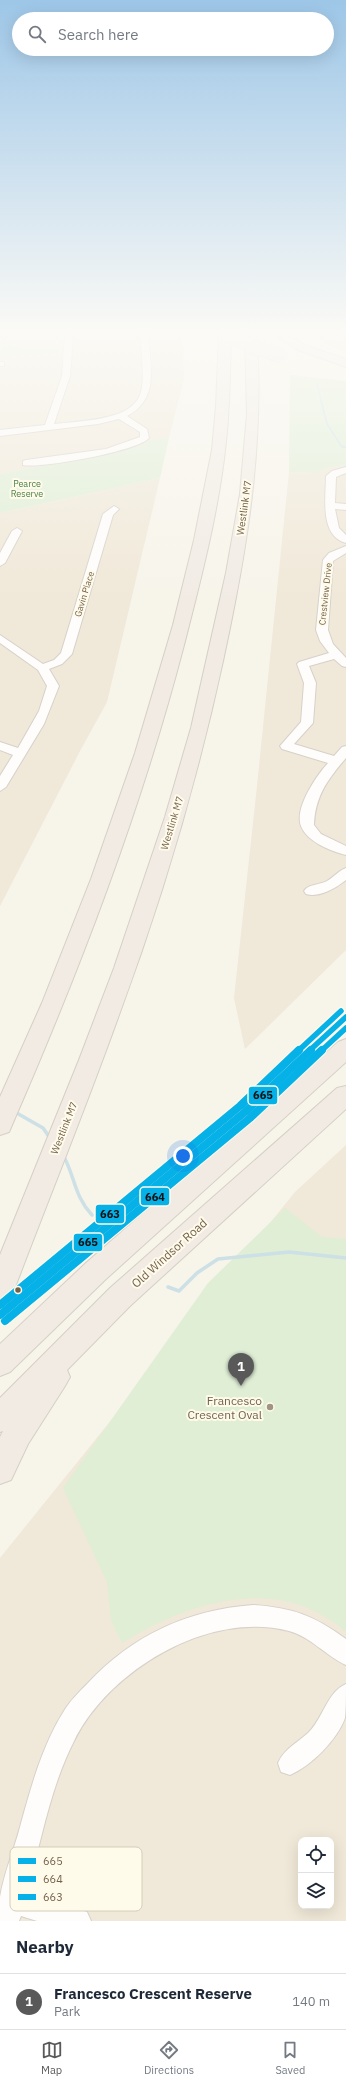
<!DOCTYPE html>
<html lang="en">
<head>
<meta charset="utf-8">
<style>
	body { margin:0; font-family:"IBM Plex Sans",sans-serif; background:#f6f6f7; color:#1f2937 }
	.controls { position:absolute; right:12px; bottom:12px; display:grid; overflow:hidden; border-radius:8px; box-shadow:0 4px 16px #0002 }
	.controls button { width:36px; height:36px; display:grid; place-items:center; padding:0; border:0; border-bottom:1px solid #e0e1e3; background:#fff; color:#1f2937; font:20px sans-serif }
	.you { position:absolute; left:183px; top:1156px; width:14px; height:14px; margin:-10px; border:3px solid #fff; border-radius:50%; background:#1a73e8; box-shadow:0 0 0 6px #1a73e833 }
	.badge { display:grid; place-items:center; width:26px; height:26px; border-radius:50%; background:#5a5959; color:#fff; font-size:13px; font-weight:700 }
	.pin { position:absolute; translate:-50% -33px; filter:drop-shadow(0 1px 2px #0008) }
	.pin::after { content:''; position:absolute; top:21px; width:14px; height:12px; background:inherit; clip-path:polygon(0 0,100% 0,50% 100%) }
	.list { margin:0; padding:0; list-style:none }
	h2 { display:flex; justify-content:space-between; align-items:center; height:52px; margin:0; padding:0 16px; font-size:17px }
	h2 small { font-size:13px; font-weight:400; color:#747a83 }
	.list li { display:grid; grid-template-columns:26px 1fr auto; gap:12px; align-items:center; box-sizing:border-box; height:56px; padding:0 16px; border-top:1px solid #e0e1e3 }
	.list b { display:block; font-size:15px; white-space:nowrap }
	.list p { margin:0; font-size:13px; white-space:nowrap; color:#747a83 }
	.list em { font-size:13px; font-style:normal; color:#747a83 }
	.icon { flex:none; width:22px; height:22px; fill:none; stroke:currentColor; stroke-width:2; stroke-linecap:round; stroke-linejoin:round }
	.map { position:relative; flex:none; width:346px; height:1921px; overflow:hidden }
	.search { position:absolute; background:#fff; box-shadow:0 4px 16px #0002; left:12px; right:12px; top:12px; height:44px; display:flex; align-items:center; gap:10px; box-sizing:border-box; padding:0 14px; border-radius:22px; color:#747a83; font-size:15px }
	.sheet { height:108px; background:#fff }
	nav { display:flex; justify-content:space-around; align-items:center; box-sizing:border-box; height:56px; border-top:1px solid #e0e1e3; background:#fff; font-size:11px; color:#747a83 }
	nav a { display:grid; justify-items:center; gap:2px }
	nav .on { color:#5a5959 }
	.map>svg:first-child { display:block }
</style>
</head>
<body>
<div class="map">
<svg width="346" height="1921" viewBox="0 0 346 1921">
	<rect width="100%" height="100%" fill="#f7f4ea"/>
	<g fill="#f0e8d8" fill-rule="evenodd">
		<path d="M0,334h183l1,45 -15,59 -20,2 -8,6 -19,4 -122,24z"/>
		<path d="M306,334h40v18l-35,-14z"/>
		<path d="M346,465v485l-101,99 -11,-51 23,-212 32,-314 28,1 10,-5z"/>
		<path d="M160,478l-53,224 -26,47 -81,157v-393z"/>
		<path d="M346,1145v776h-346v-363l295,-366zM301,1840h30v66h-30z"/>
	</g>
	<g fill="#dfeed5">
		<path d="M0,339l20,9h39v5l-39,1 -16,3 -1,3h-3l2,-18z"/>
		<path d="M290,375l56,6v84l-19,3 -10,5 -28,-1z"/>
		<path d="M169,438l-9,40 -160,35v-39l122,-24 19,-4 8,-6z"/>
		<path d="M285,1208l37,29 24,2v393c-66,-59 -157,-31 -224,11l-11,-22 -4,-39 -44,-94 145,-205z"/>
	</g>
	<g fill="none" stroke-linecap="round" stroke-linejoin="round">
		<path stroke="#cce0e6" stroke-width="1.5" d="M317,384l10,40 15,23h4"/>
		<g stroke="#cce0e6" stroke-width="3.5">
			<path d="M15,1112l28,16 7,10"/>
			<path d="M63,1155c12,21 11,41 29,60"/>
			<path d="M168,1287l11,4 18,-18 21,-14 71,-7 57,6"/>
		</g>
		<defs>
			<g id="minor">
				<path d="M65,334h8l-3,42 -16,48c24,-3 71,-3 84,-25 9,-14 3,-48 2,-65h8c2,32 12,65 -21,82l20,13 2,9c-11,13 -109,31 -126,27v-4l3,-1 80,-11 34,-12v-5l-21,-13 -21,5 -98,12v-6l45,-5 17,-49z"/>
				<path d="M337,334h9v4z"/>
				<rect x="0" y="362" width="4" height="4"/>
				<path d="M346,467v6l-10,4 -1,26 11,1v6l-11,-1 4,19 7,7v8c-27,-7 -20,-47 -20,-67l6,-5z"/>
				<path d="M114,506l5,3 -6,6 -41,139 -10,10 -13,5 10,17 -15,38 -38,63 -6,4v-15l13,-21 -13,-5v-8l18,6 21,-37 8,-25 -9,-16 -38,-27v-8l43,29 11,-4 7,-7 42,-139z"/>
				<path d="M17,528l5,3 -17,32 -5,3v-13l12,-22z"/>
				<path d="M346,546v7l-13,8 -5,69 5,14 13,14v9l-4,-1 -8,-7 -25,7 7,17 -3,40 -19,21 40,12 8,-9 4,-1v12c-18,21 -31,38 -32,67l7,9 25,12v9c-15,-4 -39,-13 -45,-29 -7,-18 16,-51 27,-63l-46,-14 -2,-3 21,-24 3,-39 -7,-19 2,-2 30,-9 -9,-12 -4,-11 7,-70 6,-7z"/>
				<path d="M346,868v12c-10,8 -27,18 -40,14l-2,-3c4,-7 16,-6 23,-10 7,-4 11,-10 19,-13z"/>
				<path d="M253,1605c40,3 60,10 93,34v26c-20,-9 -35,-28 -57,-34 -80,-21 -180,39 -215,110 -24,47 -33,101 -47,151l60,20 4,9h-54l-16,-5 -2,5h-19c0,-8 0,-17 0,-24 4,-24 14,-47 20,-70 11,-40 22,-81 44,-116 6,-10 15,-19 24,-28 45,-48 99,-73 165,-78z"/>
				<path d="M346,1684c0,10 0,26 -1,34 -8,22 -34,48 -55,57l-9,-3 -3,-9c6,-14 19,-20 30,-30 15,-14 19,-41 38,-49z"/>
			</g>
			<g id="highway">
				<path d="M219,334h12c-1,36 -1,72 -5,108 -7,68 -25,137 -42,203 -43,165 -104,324 -172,480l-3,7 -9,3v-38l42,-94 49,-124 44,-126 38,-128 21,-85 18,-90 4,-44z"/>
				<path d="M245,334h12c7,115 -10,216 -34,327 -26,120 -61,238 -104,354 -33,92 -70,183 -105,275l-4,9 -10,3v-47l79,-195 35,-92 51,-151 26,-89 35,-155 14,-79 7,-80z"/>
				<path d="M274,334h13l19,12 40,13v8l-48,-17z"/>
				<path d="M346,1039v23l-240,217 -96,93 -10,4v-32l86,-81 252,-221z"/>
				<path d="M346,1086v23l-216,197 -63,64 3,7 -5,9 -37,58 -17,36 -11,4v-47l3,-6 -3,1v-34l110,-110 227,-200z"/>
			</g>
		</defs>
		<use href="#minor" stroke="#d6d1c9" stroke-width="2"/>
		<use href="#highway" stroke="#d5cfc6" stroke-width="2"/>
		<use href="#minor" fill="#fefdfc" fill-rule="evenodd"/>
		<use href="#highway" fill="#f1ebe4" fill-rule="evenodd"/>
		<defs>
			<path id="highway-bridge" d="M227,334l23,12 30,10"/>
		</defs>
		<use href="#highway-bridge" stroke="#d5cfc6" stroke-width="14" stroke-linecap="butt"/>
		<use href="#highway-bridge" stroke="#f1ebe4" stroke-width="13"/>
		<defs>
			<path id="bus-1-far1" d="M309,1051l37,-34"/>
			<path id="bus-1" d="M0,1315l245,-203 66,-62"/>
			<path id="bus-2-far1" d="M321,1051l25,-23"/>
			<path id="bus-2" d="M5,1321l245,-203 72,-68"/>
			<path id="bus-3-far1" d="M298,1051l43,-40"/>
			<path id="bus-3" d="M0,1305l240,-199 59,-56"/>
		</defs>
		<use href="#bus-1-far1" stroke="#fffbeb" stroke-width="8"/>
		<use href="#bus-1" stroke="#fffbeb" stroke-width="10"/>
		<use href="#bus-2-far1" stroke="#fffbeb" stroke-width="8"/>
		<use href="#bus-2" stroke="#fffbeb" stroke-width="10"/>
		<use href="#bus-3-far1" stroke="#fffbeb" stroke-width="8"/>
		<use href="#bus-3" stroke="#fffbeb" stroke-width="10"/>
		<use href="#bus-1-far1" stroke="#06b1e7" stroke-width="5.5"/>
		<use href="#bus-1" stroke="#06b1e7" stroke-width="8"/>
		<use href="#bus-2-far1" stroke="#06b1e7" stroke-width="5.5"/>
		<use href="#bus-2" stroke="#06b1e7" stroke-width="8"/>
		<use href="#bus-3-far1" stroke="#06b1e7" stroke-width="5.5"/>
		<use href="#bus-3" stroke="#06b1e7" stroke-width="8"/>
	</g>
	<linearGradient id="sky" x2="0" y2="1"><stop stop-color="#9dc6e7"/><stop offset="0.55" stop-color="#fbfaf6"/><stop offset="1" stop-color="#fbfaf6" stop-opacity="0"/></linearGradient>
	<rect width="346" height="603" fill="url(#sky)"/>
	<circle fill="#74614b" stroke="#fffbeb" stroke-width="1.5" cx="18" cy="1290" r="3.5"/>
	<circle fill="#a29483" stroke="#fffbeb" stroke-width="1.5" cx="270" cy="1407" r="4"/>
	<g text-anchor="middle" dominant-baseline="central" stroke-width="4" stroke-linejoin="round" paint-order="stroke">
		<g font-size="9" fill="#4c8045" stroke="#fffbeb">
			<text x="27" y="483">Pearce<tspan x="27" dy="10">Reserve</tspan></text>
		</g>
		<g font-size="9" fill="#74614b" stroke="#fffbeb">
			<text transform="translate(84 594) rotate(-73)">Gavin Place</text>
			<text transform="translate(325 594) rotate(-84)">Crestview Drive</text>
		</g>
		<g font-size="10" fill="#74614b" stroke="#fffbeb">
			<text transform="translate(244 508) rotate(-82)">Westlink M7</text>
			<text transform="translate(172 823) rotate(-73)">Westlink M7</text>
			<text transform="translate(64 1128) rotate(-68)">Westlink M7</text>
		</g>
		<g font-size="12" fill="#74614b" stroke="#fffbeb">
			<text transform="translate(169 1253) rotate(-42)">Old Windsor Road</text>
		</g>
		<g font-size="12" fill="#74614b" stroke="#fffbeb" text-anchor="end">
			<text x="262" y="1400">Francesco<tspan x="262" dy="14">Crescent Oval</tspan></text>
		</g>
	</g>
	<rect x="10" y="1847" width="132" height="64" rx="6" fill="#fffbeb" stroke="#d5cdbb" stroke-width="1"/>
	<rect x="18" y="1858" width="18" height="6" fill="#06b1e7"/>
	<rect x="18" y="1876" width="18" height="6" fill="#06b1e7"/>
	<rect x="18" y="1894" width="18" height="6" fill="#06b1e7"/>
	<g font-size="11" fill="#74614b">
		<text x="43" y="1865">665</text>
		<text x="43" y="1883">664</text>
		<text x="43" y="1901">663</text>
	</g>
	<g stroke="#fffbeb" stroke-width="1.5">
		<rect x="248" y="1086" width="30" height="19" rx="4" fill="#06b1e7"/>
		<rect x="140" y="1187" width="30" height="19" rx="4" fill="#06b1e7"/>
		<rect x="95" y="1204" width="30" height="20" rx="4" fill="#06b1e7"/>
		<rect x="73" y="1233" width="30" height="19" rx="4" fill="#06b1e7"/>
	</g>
	<g font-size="11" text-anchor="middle" font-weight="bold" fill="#111">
		<text x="263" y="1099">665</text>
		<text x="155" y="1201">664</text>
		<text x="110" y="1218">663</text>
		<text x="88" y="1246">665</text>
	</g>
</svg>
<div class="controls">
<button><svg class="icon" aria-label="locate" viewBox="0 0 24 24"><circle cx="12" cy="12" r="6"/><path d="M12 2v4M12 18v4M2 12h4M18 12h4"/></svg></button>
<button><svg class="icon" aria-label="layers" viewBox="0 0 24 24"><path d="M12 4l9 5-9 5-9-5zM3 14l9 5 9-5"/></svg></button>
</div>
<div class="you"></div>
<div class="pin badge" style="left:241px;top:1386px">1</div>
<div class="search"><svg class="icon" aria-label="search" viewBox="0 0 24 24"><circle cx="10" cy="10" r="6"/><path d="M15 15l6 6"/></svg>Search here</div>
</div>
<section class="sheet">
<h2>Nearby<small></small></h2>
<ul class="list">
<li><span class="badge">1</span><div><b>Francesco Crescent Reserve</b><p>Park</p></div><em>140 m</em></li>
</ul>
</section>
<nav>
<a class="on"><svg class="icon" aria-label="map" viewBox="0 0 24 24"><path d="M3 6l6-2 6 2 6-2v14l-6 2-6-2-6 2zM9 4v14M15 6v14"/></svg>Map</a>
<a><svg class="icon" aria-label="directions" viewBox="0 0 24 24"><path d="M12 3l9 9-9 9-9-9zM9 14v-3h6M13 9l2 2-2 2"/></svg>Directions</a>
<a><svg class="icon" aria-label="saved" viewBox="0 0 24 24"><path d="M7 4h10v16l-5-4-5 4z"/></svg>Saved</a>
</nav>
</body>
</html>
